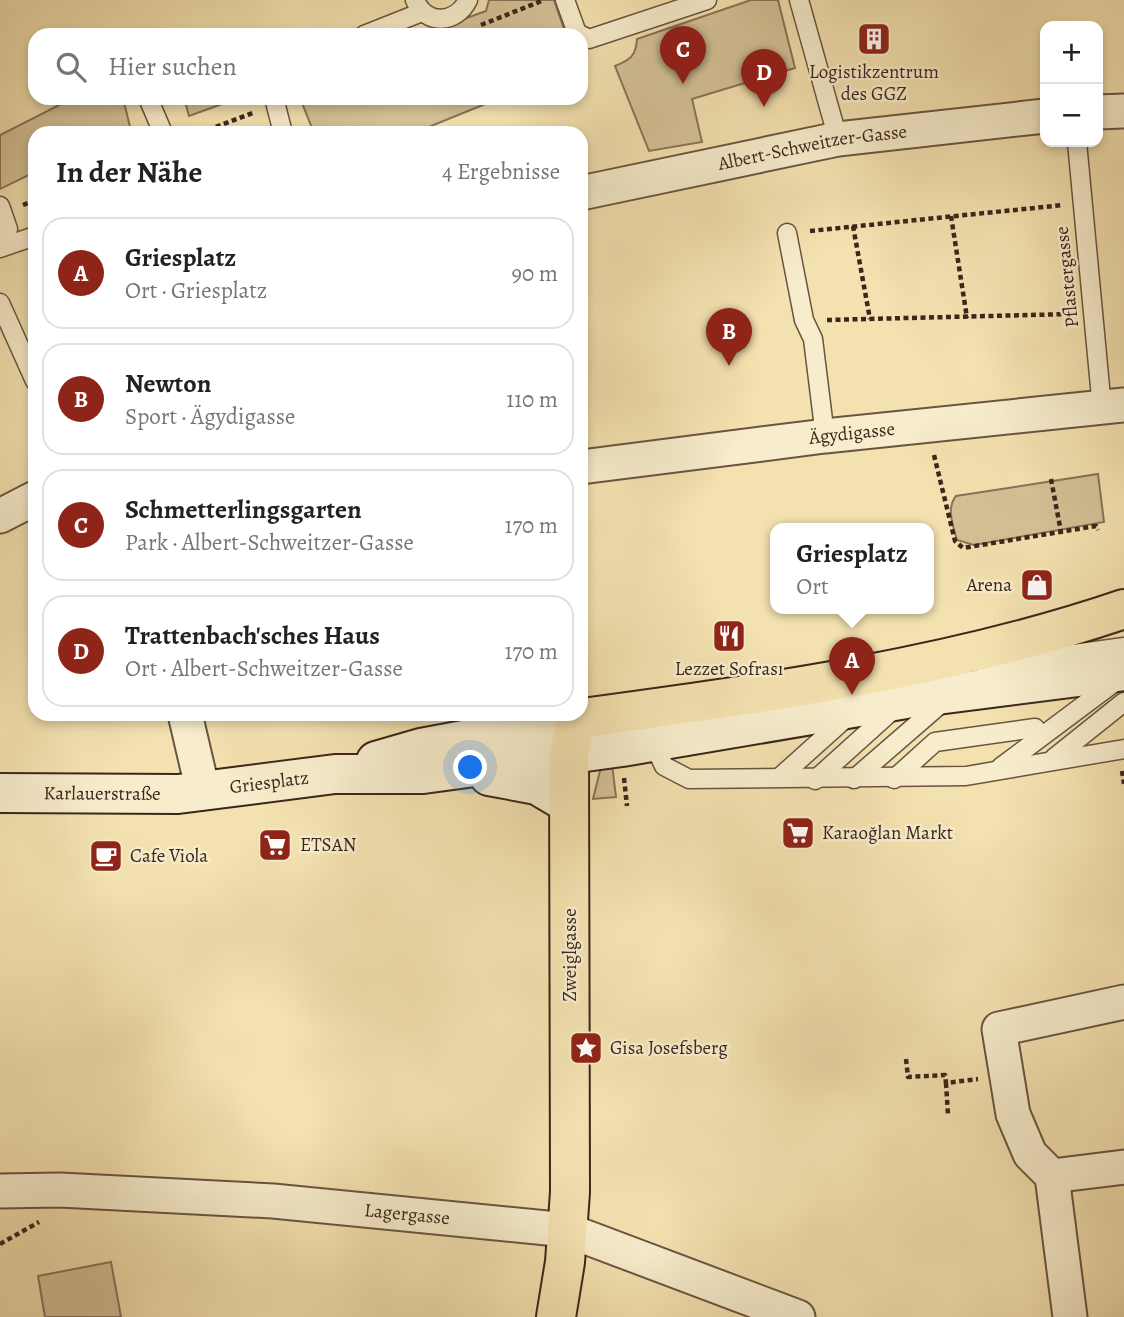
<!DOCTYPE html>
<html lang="de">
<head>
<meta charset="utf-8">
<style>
	body { margin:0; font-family:Alegreya,serif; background:#f2f2f2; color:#222 }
	.controls { position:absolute; right:21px; top:21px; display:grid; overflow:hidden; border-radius:14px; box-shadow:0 4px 10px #0003 }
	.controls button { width:63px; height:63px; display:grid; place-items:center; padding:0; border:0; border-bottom:2px solid #e0e0e0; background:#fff; color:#222; font:35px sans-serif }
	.you { position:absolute; left:471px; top:768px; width:24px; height:24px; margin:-18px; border:5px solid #fff; border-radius:50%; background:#1a73e8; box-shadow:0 0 0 10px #1a73e833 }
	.badge { display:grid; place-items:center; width:46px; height:46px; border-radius:50%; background:#8f2418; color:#fff; font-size:23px; font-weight:700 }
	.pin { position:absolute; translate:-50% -58px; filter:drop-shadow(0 2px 4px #0008) }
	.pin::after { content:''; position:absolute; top:37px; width:24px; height:21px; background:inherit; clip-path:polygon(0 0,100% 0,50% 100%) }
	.popup { position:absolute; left:770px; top:523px; width:164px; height:91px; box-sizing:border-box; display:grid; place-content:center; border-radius:14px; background:#fff; filter:drop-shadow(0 2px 5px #0005); font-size:23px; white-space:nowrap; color:#767676 }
	.popup b { font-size:26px; color:#222 }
	.popup::after { content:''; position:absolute; left:50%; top:100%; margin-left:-14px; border:14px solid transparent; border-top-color:#fff }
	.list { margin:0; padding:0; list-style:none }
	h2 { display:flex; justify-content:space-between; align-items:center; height:91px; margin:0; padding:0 28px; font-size:30px }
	h2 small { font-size:23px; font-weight:400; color:#767676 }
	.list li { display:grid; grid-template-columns:46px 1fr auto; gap:21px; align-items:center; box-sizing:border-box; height:112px; margin:0 14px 14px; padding:0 14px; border:2px solid #e0e0e0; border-radius:21px }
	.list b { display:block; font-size:26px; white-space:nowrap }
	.list p { margin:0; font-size:23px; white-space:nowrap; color:#767676 }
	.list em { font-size:23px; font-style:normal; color:#767676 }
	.icon { flex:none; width:38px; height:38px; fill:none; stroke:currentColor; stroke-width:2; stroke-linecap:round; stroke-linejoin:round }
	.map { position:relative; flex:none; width:1124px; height:1317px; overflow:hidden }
	.search { position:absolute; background:#fff; box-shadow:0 4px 10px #0003; left:28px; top:28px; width:560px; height:77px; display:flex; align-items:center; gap:18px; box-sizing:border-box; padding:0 24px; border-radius:21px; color:#767676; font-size:26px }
	.panel { position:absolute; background:#fff; box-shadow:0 4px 10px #0003; left:28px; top:126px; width:560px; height:595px; border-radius:21px }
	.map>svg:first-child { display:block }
</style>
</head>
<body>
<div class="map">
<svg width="1124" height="1317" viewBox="0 0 1124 1317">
	<rect width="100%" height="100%" fill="#f3e1af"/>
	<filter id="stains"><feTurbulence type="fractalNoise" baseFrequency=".00286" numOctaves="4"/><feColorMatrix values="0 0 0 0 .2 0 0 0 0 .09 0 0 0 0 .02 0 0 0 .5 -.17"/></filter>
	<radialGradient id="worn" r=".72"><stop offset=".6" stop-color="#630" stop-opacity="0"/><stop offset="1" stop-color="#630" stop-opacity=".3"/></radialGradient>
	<g fill="#d4c196" stroke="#887359" stroke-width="2">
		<path d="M489,0h65l12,35h-146l66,-24z"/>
		<path d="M751,0h27l17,68 -103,31 10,43 -53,9 -34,-85c15,-6 21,-10 22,-27z"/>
		<path d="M73,98h50l7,29 -13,6h-82v39l-35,17v-54z"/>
		<path d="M184,98h55l-50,18z"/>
		<path d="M300,98h200l-86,35h-100z"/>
		<path d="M1098,474l6,48 -130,23 -17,-5c-4,-14 -11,-32 -1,-44z"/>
		<path d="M611,756l5,41 -23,2 7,-28z"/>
		<path d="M111,1262l10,55h-76l-7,-41z"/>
	</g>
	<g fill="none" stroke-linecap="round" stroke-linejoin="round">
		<defs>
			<g id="lane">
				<path d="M415,0c11,26 41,24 53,0"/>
				<path d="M565,0l12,33 12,6 118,-39"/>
				<path d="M799,0l39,139"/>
				<path d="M364,35l58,-23"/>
				<path d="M148,98l15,35"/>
				<path d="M274,98l9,35"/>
				<path d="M1077,142l25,266"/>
				<path d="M0,206l8,23 -8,16"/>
				<path d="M787,233l17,87 9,19 12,97"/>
				<path d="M0,248l35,-12"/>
				<path d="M0,303l35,78"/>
				<path d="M985,666l139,-19"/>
				<path d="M651,738l13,28 25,13 277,-3 158,-27"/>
				<path d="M1054,758l70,-56"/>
				<path d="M1001,767l115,-86"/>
				<path d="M780,777l68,-61"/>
				<path d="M854,779l90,-78"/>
				<path d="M894,779l41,-37 100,-14 6,8"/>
				<path d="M815,780l81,-73"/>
			</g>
			<g id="street">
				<path d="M1098,112l26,-1"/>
				<path id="s1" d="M581,193l257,-54 207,-23"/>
				<path id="s2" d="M581,467l244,-31 299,-31"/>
				<path d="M0,516l35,-18"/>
				<path d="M185,714l18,77"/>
				<path d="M1052,1176l72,-9"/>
				<path id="s3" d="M0,1191l60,-1 213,11 294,29 231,87"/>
				<path d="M1070,1317l-18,-141 -22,-22 -17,-40 -14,-85 125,-27"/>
			</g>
			<g id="secondary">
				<path d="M376,761l45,-13 155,-29"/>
				<path d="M489,776l48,9 32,19"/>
				<path id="s4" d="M0,793l178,1 157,-20h88l199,-27 284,-48 218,-28"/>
			</g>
			<path id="primary" d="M556,1317l9,-55 5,-70 -1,-438 7,-35c184,-25 372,-50 548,-110"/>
		</defs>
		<use href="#lane" stroke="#695441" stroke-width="21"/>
		<use href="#street" stroke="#695441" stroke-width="37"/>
		<use href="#secondary" stroke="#3b251c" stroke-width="42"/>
		<use href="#primary" stroke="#3b251c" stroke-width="42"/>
		<g stroke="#3b251c" stroke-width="4.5" stroke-dasharray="5 3.5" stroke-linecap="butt">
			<path d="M481,25l63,-25"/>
			<path d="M200,133l55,-21"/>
			<path d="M23,205l12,-5"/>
			<path d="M951,216l16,102"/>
			<path d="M853,226l17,93"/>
			<path d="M810,231l253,-26"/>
			<path d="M827,320l243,-6"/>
			<path d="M934,455l21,86 8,7 133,-22 2,4"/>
			<path d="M1051,479l10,53"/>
			<path d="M1122,771l2,13"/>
			<path d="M624,778l3,28"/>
			<path d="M906,1059l2,18 37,-2 1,8 32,-4"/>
			<path d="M946,1083l2,32"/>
			<path d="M0,1244l39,-22"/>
		</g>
		<use href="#lane" stroke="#f7eccb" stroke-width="18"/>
		<use href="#street" stroke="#f7eccb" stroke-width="33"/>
		<use href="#secondary" stroke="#f7eccb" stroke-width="38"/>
		<use href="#primary" stroke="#f3e1af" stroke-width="38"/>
	</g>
	<defs>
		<symbol id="building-square" viewBox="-11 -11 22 22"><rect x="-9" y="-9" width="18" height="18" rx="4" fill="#8f2418" stroke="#f7eccb"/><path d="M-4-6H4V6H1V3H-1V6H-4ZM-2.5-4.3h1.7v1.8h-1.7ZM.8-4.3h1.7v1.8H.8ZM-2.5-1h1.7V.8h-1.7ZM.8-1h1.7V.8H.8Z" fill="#fff"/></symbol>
		<symbol id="shop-square" viewBox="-11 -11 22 22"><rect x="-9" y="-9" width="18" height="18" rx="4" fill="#8f2418" stroke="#f7eccb"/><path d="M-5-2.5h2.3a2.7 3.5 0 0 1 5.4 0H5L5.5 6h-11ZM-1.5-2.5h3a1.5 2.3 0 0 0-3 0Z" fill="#fff"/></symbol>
		<symbol id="restaurant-square" viewBox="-11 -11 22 22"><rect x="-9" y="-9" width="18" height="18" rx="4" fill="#8f2418" stroke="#f7eccb"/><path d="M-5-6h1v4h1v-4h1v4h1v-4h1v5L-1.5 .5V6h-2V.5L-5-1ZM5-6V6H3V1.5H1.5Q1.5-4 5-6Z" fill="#fff"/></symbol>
		<symbol id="supermarket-square" viewBox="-11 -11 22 22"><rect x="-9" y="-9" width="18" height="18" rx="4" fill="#8f2418" stroke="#f7eccb"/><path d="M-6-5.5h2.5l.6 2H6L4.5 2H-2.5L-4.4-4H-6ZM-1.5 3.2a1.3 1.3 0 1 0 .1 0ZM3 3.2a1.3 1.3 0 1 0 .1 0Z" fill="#fff"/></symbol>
		<symbol id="cafe-square" viewBox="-11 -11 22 22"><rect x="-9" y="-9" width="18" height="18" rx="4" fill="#8f2418" stroke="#f7eccb"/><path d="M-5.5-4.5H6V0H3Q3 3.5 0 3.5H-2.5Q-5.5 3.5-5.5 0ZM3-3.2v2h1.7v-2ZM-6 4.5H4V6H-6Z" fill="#fff"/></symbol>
		<symbol id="sight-square" viewBox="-11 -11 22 22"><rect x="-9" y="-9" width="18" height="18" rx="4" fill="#8f2418" stroke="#f7eccb"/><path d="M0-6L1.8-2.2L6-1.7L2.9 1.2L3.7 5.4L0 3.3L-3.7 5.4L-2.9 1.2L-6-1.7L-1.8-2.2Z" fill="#fff"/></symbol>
	</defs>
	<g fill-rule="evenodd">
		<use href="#building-square" x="855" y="20" width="38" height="38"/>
		<use href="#shop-square" x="1018" y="566" width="38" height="38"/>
		<use href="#restaurant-square" x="710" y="617" width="38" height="38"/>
		<use href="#supermarket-square" x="779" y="814" width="38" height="38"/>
		<use href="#supermarket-square" x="256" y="826" width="38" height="38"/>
		<use href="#cafe-square" x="87" y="837" width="38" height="38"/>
		<use href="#sight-square" x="567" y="1029" width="38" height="38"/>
	</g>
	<g text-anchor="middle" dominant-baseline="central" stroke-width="5" stroke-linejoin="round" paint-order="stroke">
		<g font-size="19" fill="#3b251c" stroke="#f7eccb" text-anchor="start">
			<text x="874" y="72" text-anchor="middle">Logistikzentrum<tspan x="874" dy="22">des GGZ</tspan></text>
			<text x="1012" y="585" text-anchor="end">Arena</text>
			<text x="729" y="669" text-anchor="middle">Lezzet Sofrası</text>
			<text x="822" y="833">Karaoğlan Markt</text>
			<text x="300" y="845">ETSAN</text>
			<text x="130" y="856">Cafe Viola</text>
			<text x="610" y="1048">Gisa Josefsberg</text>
		</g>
		<g font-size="19" fill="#3b251c" stroke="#f7eccb">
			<text stroke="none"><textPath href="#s1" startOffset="236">Albert-Schweitzer-Gasse</textPath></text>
			<text transform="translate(1067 277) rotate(-96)">Pflastergasse</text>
			<text stroke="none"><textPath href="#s2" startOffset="273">Ägydigasse</textPath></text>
			<text stroke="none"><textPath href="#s4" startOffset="270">Griesplatz</textPath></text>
			<text stroke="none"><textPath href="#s4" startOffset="102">Karlauerstraße</textPath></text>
			<text transform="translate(570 955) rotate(-90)">Zweiglgasse</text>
			<text stroke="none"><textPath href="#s3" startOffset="408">Lagergasse</textPath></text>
		</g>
	</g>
	<rect width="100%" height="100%" filter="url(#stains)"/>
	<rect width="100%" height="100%" fill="url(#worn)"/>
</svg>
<div class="controls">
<button>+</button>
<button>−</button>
</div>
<div class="you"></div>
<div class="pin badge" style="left:852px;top:695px">A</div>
<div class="popup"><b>Griesplatz</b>Ort</div>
<div class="pin badge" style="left:729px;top:366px">B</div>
<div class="pin badge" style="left:683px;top:84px">C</div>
<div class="pin badge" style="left:764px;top:107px">D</div>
<div class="search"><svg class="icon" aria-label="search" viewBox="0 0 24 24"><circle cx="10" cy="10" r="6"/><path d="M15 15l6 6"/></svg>Hier suchen</div>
<section class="panel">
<h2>In der Nähe<small>4 Ergebnisse</small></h2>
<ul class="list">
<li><span class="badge">A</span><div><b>Griesplatz</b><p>Ort · Griesplatz</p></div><em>90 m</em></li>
<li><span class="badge">B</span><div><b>Newton</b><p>Sport · Ägydigasse</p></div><em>110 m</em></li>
<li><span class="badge">C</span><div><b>Schmetterlingsgarten</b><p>Park · Albert-Schweitzer-Gasse</p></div><em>170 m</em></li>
<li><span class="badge">D</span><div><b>Trattenbach'sches Haus</b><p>Ort · Albert-Schweitzer-Gasse</p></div><em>170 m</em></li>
</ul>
</section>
</div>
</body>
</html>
